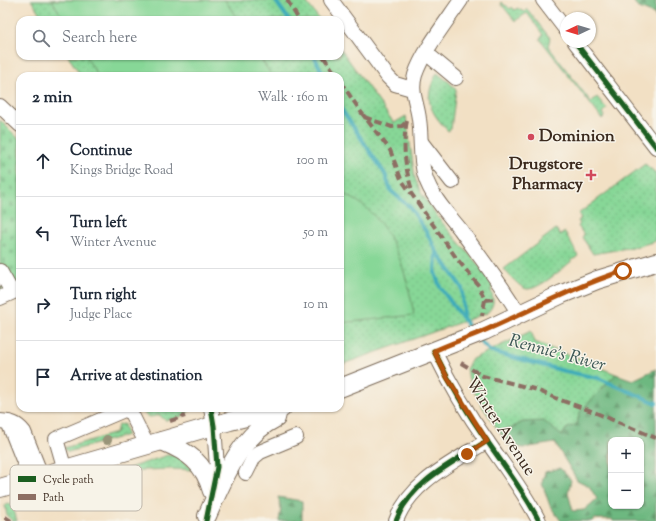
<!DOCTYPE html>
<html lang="en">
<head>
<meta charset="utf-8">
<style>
	body { margin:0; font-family:"Sorts Mill Goudy",serif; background:#f6f6f7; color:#1f2937 }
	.controls { position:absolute; right:12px; bottom:12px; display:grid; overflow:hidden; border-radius:8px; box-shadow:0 1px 3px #0004 }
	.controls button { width:36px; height:36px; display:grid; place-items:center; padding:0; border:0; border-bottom:1px solid #e0e1e3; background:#fff; color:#1f2937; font:20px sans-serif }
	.compass { position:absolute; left:560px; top:12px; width:36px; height:36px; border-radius:50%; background:#fff; box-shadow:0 1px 3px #0004; rotate:266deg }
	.stop { position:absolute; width:12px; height:12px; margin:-9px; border:3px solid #b45309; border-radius:50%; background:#fff }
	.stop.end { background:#b45309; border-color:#fff; box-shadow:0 1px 4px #0008 }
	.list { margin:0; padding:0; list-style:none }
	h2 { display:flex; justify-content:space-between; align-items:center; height:52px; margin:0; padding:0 16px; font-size:17px }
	h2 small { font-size:13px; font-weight:400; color:#747a83 }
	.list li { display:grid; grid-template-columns:26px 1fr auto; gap:12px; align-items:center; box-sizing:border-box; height:72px; padding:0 16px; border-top:1px solid #e0e1e3 }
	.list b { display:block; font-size:15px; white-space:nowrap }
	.list p { margin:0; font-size:13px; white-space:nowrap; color:#747a83 }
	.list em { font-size:13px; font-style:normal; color:#747a83 }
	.icon { flex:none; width:22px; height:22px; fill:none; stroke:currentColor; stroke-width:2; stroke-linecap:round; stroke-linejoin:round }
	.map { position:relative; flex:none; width:656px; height:521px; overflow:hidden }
	.search { position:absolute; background:#fff; box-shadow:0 1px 3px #0004; left:16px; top:16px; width:328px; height:44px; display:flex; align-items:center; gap:10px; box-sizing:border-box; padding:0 14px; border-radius:12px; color:#747a83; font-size:15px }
	.panel { position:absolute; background:#fff; box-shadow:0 1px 3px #0004; left:16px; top:72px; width:328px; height:340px; border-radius:12px }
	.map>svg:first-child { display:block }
</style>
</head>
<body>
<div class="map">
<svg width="656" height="521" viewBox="0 0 656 521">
	<defs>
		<pattern id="green-dots" width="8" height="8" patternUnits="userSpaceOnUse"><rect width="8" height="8" fill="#87d797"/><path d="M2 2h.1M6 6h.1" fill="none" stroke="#75b982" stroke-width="1.8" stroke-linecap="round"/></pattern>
		<pattern id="forest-firs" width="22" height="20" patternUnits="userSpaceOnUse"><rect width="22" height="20" fill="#6db880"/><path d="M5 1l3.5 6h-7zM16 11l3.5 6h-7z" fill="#5b9668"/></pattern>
		<pattern id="cemetery-stones" width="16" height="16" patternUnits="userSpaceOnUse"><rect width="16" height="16" fill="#87d797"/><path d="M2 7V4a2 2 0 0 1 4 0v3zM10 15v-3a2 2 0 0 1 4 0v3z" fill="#75b982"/></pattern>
	</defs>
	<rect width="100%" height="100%" fill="#f7f3e8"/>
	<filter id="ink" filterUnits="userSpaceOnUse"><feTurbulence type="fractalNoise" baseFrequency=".025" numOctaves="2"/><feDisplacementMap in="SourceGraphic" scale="8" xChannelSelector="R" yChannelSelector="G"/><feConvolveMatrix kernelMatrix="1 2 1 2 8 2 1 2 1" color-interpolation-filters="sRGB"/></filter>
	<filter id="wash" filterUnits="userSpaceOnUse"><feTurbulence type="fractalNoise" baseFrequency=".012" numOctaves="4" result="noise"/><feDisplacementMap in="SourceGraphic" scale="16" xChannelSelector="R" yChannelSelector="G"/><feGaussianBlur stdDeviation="0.9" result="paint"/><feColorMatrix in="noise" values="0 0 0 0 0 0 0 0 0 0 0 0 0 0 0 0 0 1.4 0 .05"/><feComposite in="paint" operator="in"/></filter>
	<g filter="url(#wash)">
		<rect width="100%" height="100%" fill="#f2e0c4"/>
		<g fill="url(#green-dots)" stroke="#61805a">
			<path d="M31,0h278l-2,3 13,17h-276z"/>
			<path d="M502,2l3,4 1,-1 4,4 2,-2 3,3 2,-2 7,4 3,-3 23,29 -2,8 43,56 6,-5 10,12 -4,4 2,3 -3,3 -62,-80 3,-4 -16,-22 -12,8 -14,-17z"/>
			<path d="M340,48l54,75 12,-7 9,62 6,15 19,27 40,47 13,20 -2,2c2,11 5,15 -4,24l-147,52v-289h-259l-13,-20h272z"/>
			<path d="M437,73l13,10 6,7 -5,39 -3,2c-19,-20 -25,-33 -11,-58z"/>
			<path d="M645,164l11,9v68l-17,5 -46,8 -11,-17 2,-2 -6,-9 2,-2 -2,-3 3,-2 -3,-5z"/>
			<path d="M556,229l4,6 5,-3 13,24c-11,8 -36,33 -51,33 -7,-1 -19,-15 -23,-20z"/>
			<path d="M531,331l4,11 81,32 -36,38 -3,12 -11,5 -4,8 -39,-15 -13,7 -12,1c-12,-19 -27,-38 -32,-61l6,-10z"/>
			<path d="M143,408h49c-4,6 -16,12 -24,12 -3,1 -6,-2 -8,-5 -9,2 -15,5 -17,-7z"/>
			<path d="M124,424l3,11 -59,17 -4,-4 52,-15 2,-8z"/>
			<path d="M168,455l9,1 17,14 -23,-1 -51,2z"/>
			<path d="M12,503l5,18h-4l-6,-5 -2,-11z"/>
		</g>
		<g fill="url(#forest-firs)" stroke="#54714f" fill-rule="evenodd">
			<path d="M633,0h23v18l-2,-4 -17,-7z"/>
			<path d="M656,369v152h-43l-1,-2h-18l-2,2h-31l-11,-15 -8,-23 3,-11 15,-4 11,12 -3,13 5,18 11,-1 13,-11 -8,-13 -12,-6 -22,-37 -32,5 -14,-3 -11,-15 12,-1 13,-7 21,-1 18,15 4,-7 11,-5 3,-12 36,-38 17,6zM611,440h30v66h-30z"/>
			<path d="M278,497l24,4v20h-23l2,-13z"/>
		</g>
		<path fill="url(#cemetery-stones)" stroke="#61805a" d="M0,120l20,20v155l-20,9z"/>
		<g fill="#87d797" stroke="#61805a">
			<path d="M52,0h173l13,20h-174z"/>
			<path d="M86,56h173l13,20h-174z"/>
			<path d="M340,193c5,2 12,5 17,8 37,25 50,73 57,114l-74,8z"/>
		</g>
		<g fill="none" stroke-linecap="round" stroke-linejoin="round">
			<g stroke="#3cabb9" stroke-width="4">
				<path d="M275,0l14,20"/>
				<path d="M314,56l10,20"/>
				<path d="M340,107l45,67 6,17 19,16 17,26 9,18 26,37 1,30"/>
				<path d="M436,251l-1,22 5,14 32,45"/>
				<path d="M477,338l13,13 74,20 34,7 58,25"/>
			</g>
		</g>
	</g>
	<g filter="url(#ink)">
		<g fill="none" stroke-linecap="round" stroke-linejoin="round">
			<defs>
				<g id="minor">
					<path d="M331,0l57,77 7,7 17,5"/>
					<path d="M461,0c-14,21 -38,51 -46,75 -5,17 2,27 4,44 3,19 0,39 6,57 6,20 22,37 35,53 20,28 41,55 59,85"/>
					<path d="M543,0l23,30"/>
					<path d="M575,42l81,105"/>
					<path d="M426,53l30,25"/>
					<path d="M0,106l20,19"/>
					<path d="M421,142l31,40"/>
					<path d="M0,271l12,21"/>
					<path d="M0,298l20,-9"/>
					<path d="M434,351c15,31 33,62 53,90 18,26 38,52 52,80"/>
					<path d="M211,408l3,18 3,41 -5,26"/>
					<path d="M129,409l18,36"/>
					<path d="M0,421c11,1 17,2 24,11l18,45"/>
					<path d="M8,422l23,58"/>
					<path d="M65,470l-9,-31 73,-31"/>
					<path d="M246,473l8,-16 6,-5 36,-15"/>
					<path d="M396,521c14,-39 58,-59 91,-80"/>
				</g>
				<g id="major">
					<path d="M340,388l144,-57 78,-37 35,-14 59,-18"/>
					<path d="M162,441c26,11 42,21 50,50"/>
					<path d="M0,488l230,-67 52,-13"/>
					<path d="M207,516c16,-35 32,-80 69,-98l2,-8"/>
				</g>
			</defs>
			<use href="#minor" stroke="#7b6a58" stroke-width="16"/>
			<use href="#major" stroke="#7b6a58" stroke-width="20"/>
			<use href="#minor" stroke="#fff" stroke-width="14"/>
			<use href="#major" stroke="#fff" stroke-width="18"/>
			<g stroke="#8d6e63" stroke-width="4" stroke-dasharray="8 4" stroke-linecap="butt">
				<path d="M287,0l12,20"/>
				<path d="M323,56l14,20"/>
				<path d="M340,81l21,31 29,38 11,29 56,80 22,27 6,14 -3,16"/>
				<path d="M364,117l28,10 10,-1 5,-5"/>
				<path d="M407,121c-5,22 -2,48 5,69"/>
				<path d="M485,300l11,-1"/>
				<path d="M461,363l22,13 51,13 29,12 26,9 67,28"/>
				<path d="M170,421l15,-5"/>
				<path d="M5,517l6,4"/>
			</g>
			<defs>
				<g id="cycleway">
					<path d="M575,42l81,105"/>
					<path d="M434,351c15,31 33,62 53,90 18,26 38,52 52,80"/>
					<path d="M206,521l11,-54 -3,-41 -3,-18"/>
					<path d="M396,521c14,-39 58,-59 91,-80"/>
				</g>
			</defs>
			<use href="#cycleway" stroke="#f7f3e8" stroke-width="8"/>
			<use href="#cycleway" stroke="#1b5e20" stroke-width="5"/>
		</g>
		<circle fill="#989479" cx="107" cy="440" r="5"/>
	</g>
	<g fill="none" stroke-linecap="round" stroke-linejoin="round" filter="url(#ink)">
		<path stroke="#b45309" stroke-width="5" d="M467,454l20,-13 -40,-64 -13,-26c17,-8 36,-14 54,-22 45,-20 88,-43 135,-58"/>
	</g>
	<g fill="#d1495b" stroke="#f7f3e8" stroke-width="1.5">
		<circle cx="531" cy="137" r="4"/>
		<path d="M589 169h4v4h4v4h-4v4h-4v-4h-4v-4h4z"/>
	</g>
	<g text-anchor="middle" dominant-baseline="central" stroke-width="3" stroke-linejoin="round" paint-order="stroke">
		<g font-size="17" font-weight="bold" fill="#3b2a1e" stroke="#f7f3e8" text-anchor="start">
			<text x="539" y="137">Dominion</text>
			<text x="583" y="165" text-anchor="end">Drugstore<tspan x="583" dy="20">Pharmacy</tspan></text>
		</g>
		<g font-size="17" fill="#3b2a1e" stroke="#f7f3e8">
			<text transform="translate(500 427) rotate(57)">Winter Avenue</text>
		</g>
		<g font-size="18" font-style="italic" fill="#3b5754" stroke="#f7f3e8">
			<text transform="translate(557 354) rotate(15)">Rennie's River</text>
		</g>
	</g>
	<rect x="10" y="465" width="132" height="46" rx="6" fill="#f7f3e8" stroke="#bfb7ab" stroke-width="1"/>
	<rect x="18" y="476" width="18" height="6" fill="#1b5e20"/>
	<rect x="18" y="494" width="18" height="6" fill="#8d6e63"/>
	<g font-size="11" fill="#3b2a1e">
		<text x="43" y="483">Cycle path</text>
		<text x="43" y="501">Path</text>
	</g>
</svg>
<div class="controls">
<button>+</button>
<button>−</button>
</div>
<svg class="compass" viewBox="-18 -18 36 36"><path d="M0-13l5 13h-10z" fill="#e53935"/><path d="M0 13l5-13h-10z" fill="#747a83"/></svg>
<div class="stop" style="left:623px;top:271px"></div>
<div class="stop end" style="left:467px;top:454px"></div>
<div class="search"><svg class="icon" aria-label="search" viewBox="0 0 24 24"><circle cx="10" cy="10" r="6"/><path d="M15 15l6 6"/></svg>Search here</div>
<section class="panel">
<h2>2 min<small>Walk · 160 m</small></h2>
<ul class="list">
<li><svg class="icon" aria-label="ahead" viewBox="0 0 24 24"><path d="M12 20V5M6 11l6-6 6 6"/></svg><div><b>Continue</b><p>Kings Bridge Road</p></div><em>100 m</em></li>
<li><svg class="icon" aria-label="left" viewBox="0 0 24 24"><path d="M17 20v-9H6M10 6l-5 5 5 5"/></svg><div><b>Turn left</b><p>Winter Avenue</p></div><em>50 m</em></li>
<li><svg class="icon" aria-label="right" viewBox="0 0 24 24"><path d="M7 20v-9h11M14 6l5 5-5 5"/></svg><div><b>Turn right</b><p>Judge Place</p></div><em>10 m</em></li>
<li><svg class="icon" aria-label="arrive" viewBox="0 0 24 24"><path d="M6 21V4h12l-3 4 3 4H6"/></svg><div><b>Arrive at destination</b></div></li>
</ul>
</section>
</div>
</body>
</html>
